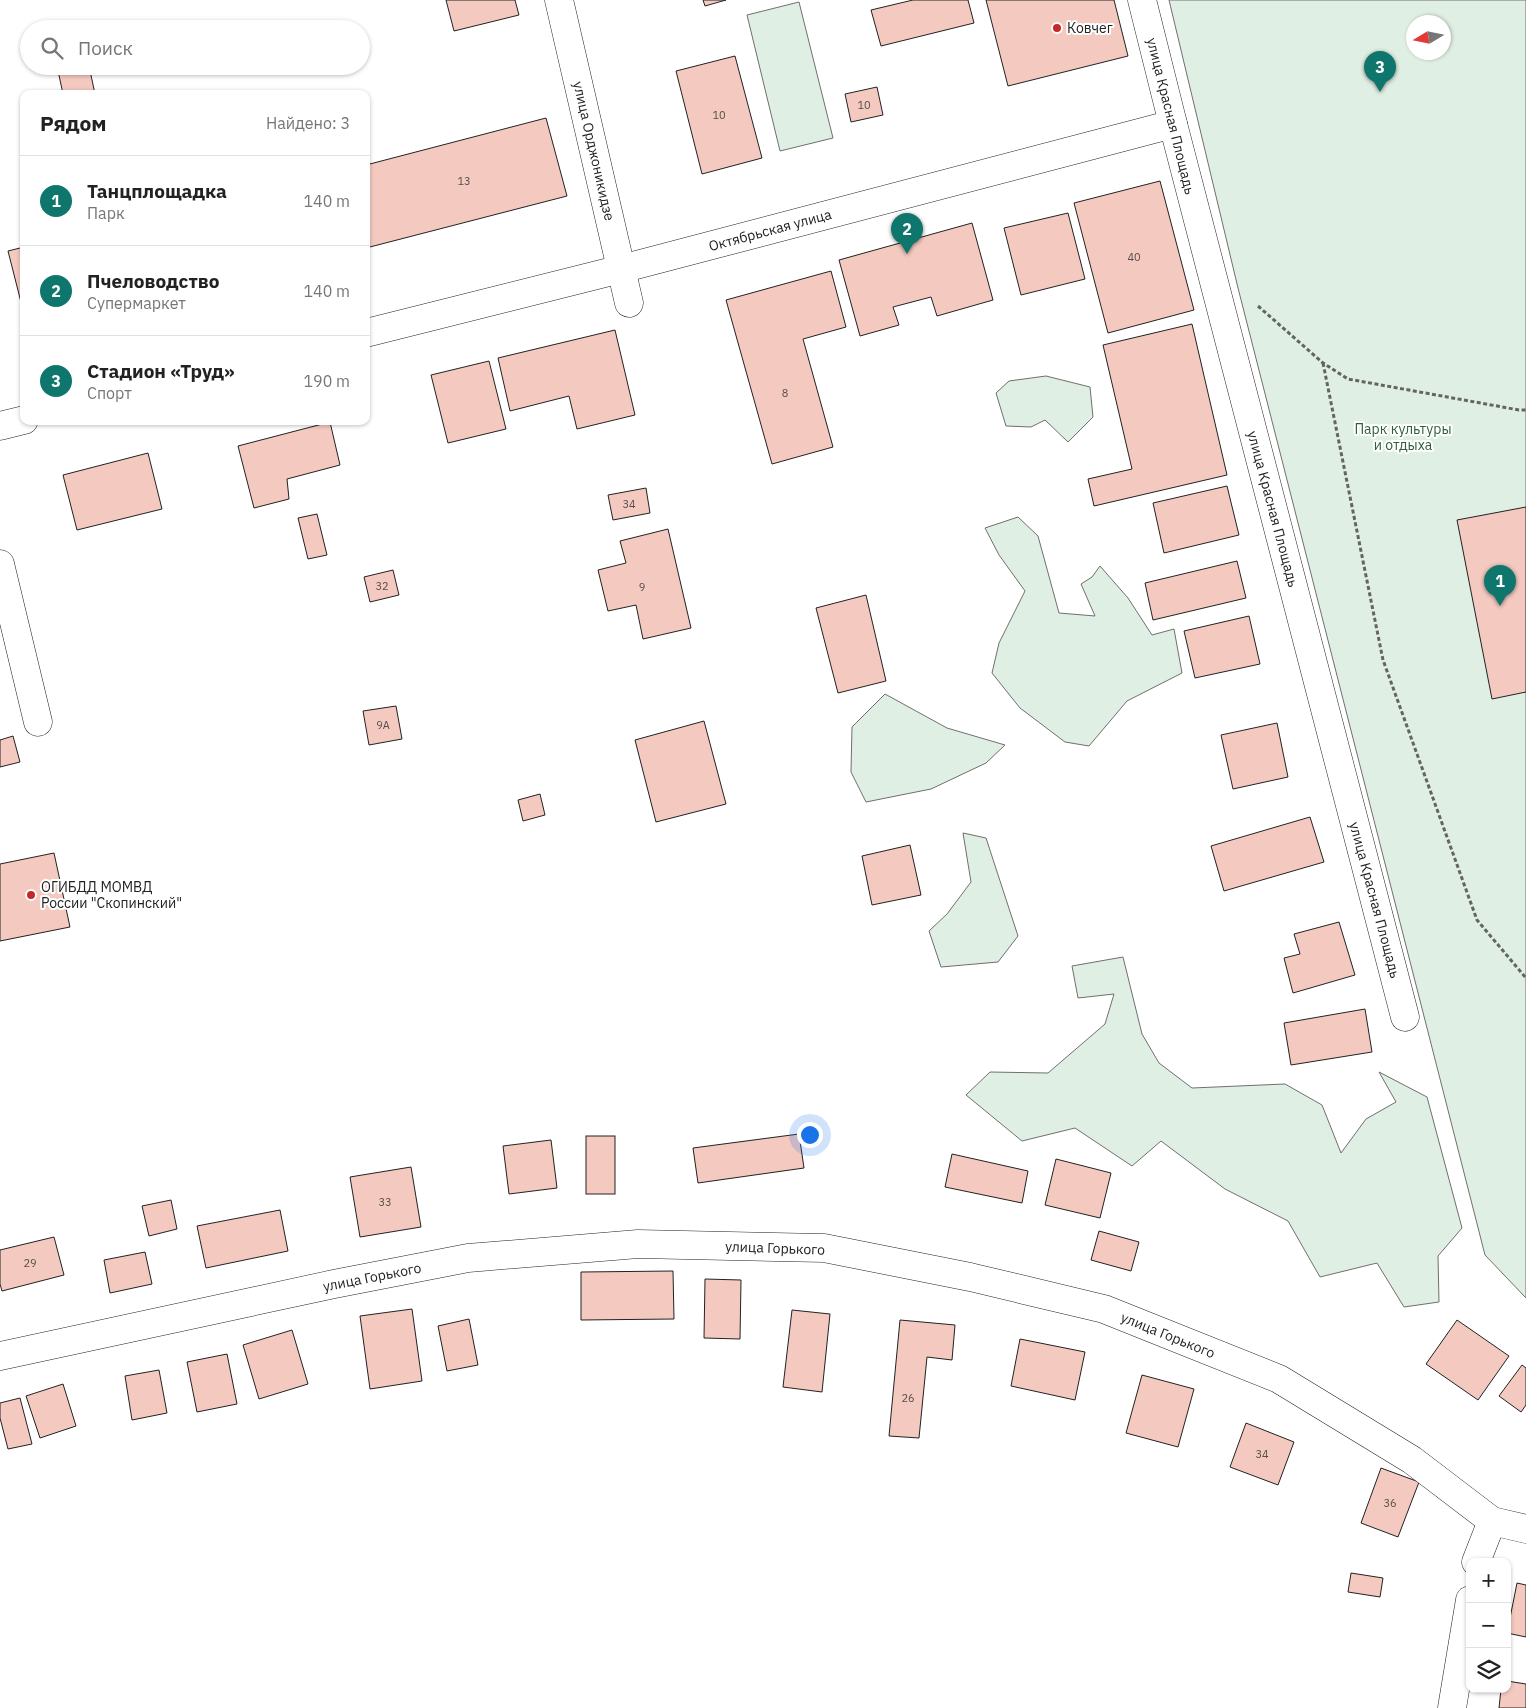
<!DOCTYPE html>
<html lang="ru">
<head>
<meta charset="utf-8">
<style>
	body { margin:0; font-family:"IBM Plex Sans",sans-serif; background:#f6f6f6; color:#222 }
	.controls { position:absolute; right:15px; bottom:15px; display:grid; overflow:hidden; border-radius:10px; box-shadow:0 1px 4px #0004 }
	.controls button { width:45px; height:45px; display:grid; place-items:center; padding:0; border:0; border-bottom:1px solid #e0e0e0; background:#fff; color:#222; font:25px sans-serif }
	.compass { position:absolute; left:1406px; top:15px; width:45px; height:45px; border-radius:50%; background:#fff; box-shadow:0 1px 4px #0004; rotate:260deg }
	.you { position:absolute; left:809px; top:1134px; width:18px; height:18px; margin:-12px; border:4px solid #fff; border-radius:50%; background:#1a73e8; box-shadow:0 0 0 8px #1a73e833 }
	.badge { display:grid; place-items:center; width:32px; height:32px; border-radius:50%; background:#0f766e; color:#fff; font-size:16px; font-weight:700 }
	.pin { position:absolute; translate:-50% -41px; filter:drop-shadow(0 1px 2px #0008) }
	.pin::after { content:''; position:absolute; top:26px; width:18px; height:15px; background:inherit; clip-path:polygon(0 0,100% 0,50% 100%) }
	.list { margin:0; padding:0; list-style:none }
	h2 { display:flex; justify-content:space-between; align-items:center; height:65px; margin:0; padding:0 20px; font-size:21px }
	h2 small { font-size:16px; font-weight:400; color:#767676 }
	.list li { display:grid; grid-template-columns:32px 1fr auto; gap:15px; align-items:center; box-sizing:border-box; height:90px; padding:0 20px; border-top:1px solid #e0e0e0 }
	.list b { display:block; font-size:19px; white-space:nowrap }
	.list p { margin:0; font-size:16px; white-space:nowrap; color:#767676 }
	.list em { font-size:16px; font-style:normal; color:#767676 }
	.icon { flex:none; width:28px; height:28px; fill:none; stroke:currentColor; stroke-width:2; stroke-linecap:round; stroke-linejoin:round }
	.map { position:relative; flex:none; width:1526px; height:1708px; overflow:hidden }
	.search { position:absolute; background:#fff; box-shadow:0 1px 4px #0004; left:20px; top:20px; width:350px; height:55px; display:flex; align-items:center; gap:12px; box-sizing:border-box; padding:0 18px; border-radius:28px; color:#767676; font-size:19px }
	.panel { position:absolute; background:#fff; box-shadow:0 1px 4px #0004; left:20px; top:90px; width:350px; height:335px; border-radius:10px }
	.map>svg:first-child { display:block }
</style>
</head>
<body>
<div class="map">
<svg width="1526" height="1708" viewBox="0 0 1526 1708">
	<rect width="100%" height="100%" fill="#fff"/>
	<g fill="#e0efe3" stroke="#6f6f6f" fill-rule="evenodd">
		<path d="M1169,0h357v1298l-41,-43 -247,-967zM1414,22h30v30h-30z"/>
		<path d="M799,2l34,136 -53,13 -33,-136z"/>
		<path d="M1046,376l44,11 3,30 -25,25 -23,-22 -14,7 -25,-1 -10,-33 13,-12z"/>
		<path d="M1018,517l20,19 21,77 36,3 -14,-32 11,-7 8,-11 28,32 24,37 22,-6 8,44 -55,28 -38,45 -24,-4 -45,-34 -28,-35 7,-30 26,-52 -26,-36 -14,-27z"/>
		<path d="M885,694l62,34 58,17 -19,18 -55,26 -65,13 -15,-30 1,-45z"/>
		<path d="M963,833l23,5 32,98 -20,26 -57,5 -12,-36 18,-17 24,-32z"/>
		<path d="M1123,957l19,77 17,29 33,25 93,-4 37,21 19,48 25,-34 30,-17 -17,-30 48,25 35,131 -24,28 1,46 -35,5 -27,-44 -57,14 -32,-56 -63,-32 -64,-48 -29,25 -57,-38 -53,13 -56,-46 24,-23 58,1 57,-49 9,-30 -36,4 -6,-32z"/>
	</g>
	<g fill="#f3c9c0" stroke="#222">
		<path d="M446,0h69l4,15 -65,16z"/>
		<path d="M703,0h23l-21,6z"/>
		<path d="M913,0h55l6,23 -93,23 -10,-36z"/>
		<path d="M986,0h128l14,56 -120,30z"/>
		<path d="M735,56l27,102 -60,16 -26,-103z"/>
		<path d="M57,66h32l6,28h-32z"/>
		<path d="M877,87l6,28 -32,7 -6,-28z"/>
		<path d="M546,118l21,78 -201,52v-83z"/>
		<path d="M1160,181l34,129 -86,23 -34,-130z"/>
		<path d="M1068,213l17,66 -64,16 -17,-67z"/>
		<path d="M972,223l21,77 -56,16 -6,-19 -38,10 6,18 -39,11 -21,-76z"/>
		<path d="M24,247v67l-16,-63z"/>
		<path d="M831,271l15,56 -43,12 30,108 -61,17 -46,-164z"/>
		<path d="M1192,324l35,151 -133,31 -6,-27 44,-10 -29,-124z"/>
		<path d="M615,330l20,85 -58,14 -8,-33 -59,15 -12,-53z"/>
		<path d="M489,361l17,68 -58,14 -17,-68z"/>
		<path d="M330,422l10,43 -53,14 2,20 -35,9 -16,-62z"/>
		<path d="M148,453l14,56 -85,21 -14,-55z"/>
		<path d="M1227,486l12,49 -75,18 -11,-50z"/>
		<path d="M646,488l4,25 -37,7 -5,-25z"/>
		<path d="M1526,507v185l-34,7 -35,-179z"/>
		<path d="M317,514l10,41 -19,4 -10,-41z"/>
		<path d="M668,529l23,99 -48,11 -7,-34 -28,6 -10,-41 28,-7 -6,-22z"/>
		<path d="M1237,561l9,37 -93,22 -8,-37z"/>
		<path d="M393,570l6,25 -29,7 -6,-25z"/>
		<path d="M866,595l20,86 -48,12 -22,-85z"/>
		<path d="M1249,616l11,48 -65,14 -11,-47z"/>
		<path d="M396,706l6,33 -33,6 -6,-34z"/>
		<path d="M704,721l22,83 -70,18 -21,-82z"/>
		<path d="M1277,723l11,54 -55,12 -12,-54z"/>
		<path d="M13,736l7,26 -20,5v-27z"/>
		<path d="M540,794l5,21 -22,6 -5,-21z"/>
		<path d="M1310,817l14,45 -100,29 -13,-45z"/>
		<path d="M910,845l11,50 -49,10 -10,-49z"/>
		<path d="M54,853l16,74 -70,14v-77z"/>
		<path d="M1339,922l16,53 -62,18 -9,-35 16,-4 -6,-20z"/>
		<path d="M1365,1009l7,43 -81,13 -7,-42z"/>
		<path d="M799,1134l5,34 -106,15 -5,-35z"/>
		<rect x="586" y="1136" width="29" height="58"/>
		<path d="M551,1140l6,48 -48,6 -6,-48z"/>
		<path d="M952,1154l76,17 -6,32 -77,-16z"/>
		<path d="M1056,1159l55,14 -11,45 -55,-13z"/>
		<path d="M411,1167l10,60 -61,10 -10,-60z"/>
		<path d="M171,1200l6,29 -28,7 -7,-30z"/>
		<path d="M280,1210l8,41 -82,17 -9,-42z"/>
		<path d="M1099,1231l40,11 -8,29 -40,-11z"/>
		<path d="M54,1237l10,38 -62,16 -2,-7v-34z"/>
		<path d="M145,1252l7,32 -42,9 -6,-33z"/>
		<path d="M673,1271l1,48 -93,1v-48z"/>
		<path d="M705,1279l36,1 -1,59 -36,-1z"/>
		<path d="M412,1309l10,72 -52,8 -10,-73z"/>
		<path d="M792,1310l38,4 -8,78 -39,-5z"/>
		<path d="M469,1319l9,46 -31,6 -9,-45z"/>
		<path d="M900,1320l55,5 -3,35 -25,-3 -8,81 -30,-2z"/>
		<path d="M1457,1320l52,36 -31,44 -52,-36z"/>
		<path d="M292,1330l16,54 -49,15 -16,-54z"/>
		<path d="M1020,1339l65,13 -10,48 -64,-14z"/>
		<path d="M227,1354l10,50 -40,8 -10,-50z"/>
		<path d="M1522,1365l4,3v37l-5,7 -22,-16z"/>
		<path d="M159,1370l8,43 -35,7 -7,-44z"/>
		<path d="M1142,1375l52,14 -16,58 -52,-14z"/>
		<path d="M63,1384l13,42 -36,12 -14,-42z"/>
		<path d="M20,1398l12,46 -24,5 -8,-31v-15z"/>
		<path d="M1246,1423l48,19 -16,43 -48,-18z"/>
		<path d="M1381,1468l38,14 -21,55 -37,-14z"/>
		<path d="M1351,1573l32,5 -3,19 -32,-5z"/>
		<path d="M1517,1583l9,2v52l-19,-4z"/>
		<path d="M1507,1681l19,3v24h-27l2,-19h6z"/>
	</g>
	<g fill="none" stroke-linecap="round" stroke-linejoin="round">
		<defs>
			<g id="minor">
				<path d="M559,0l70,303"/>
				<path d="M1142,0l31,124 232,893"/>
				<path d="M366,333l255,-64 552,-145"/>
				<path d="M0,426l24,-6"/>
				<path d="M0,564l38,158"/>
				<path d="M0,1356l334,-72 134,-26 170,-14 186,4 146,29 134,32 175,70 133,81 80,61 34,8"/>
				<path d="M1476,1562l16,-41"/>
				<path d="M1452,1708l18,-108"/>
			</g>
		</defs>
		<use href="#minor" stroke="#222" stroke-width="29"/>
		<g stroke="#646464" stroke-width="3" stroke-dasharray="4 2.5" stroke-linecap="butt">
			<path d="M1258,306l65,57 25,16 171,31h7"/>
			<path d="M1323,363l60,297 94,260 49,58"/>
		</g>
		<use href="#minor" stroke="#fff" stroke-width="28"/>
	</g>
	<g fill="#c62828" stroke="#fff" stroke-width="2">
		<circle cx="1057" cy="28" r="5"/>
		<circle cx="31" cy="895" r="5"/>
	</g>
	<g text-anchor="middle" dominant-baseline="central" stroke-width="4" stroke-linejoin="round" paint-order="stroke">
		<g font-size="11" fill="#564c4a">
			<text x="864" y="105">10</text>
			<text x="719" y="115">10</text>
			<text x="464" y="181">13</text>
			<text x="1134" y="257">40</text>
			<text x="785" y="393">8</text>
			<text x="629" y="504">34</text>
			<text x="382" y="586">32</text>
			<text x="642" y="587">9</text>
			<text x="383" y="725">9А</text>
			<text x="385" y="1202">33</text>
			<text x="30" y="1263">29</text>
			<text x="908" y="1398">26</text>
			<text x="1262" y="1454">34</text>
			<text x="1390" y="1503">36</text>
		</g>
		<g font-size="14" fill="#222" stroke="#fff" text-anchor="start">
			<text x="1067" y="28">Ковчег</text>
			<text x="41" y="887">ОГИБДД МОМВД<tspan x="41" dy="16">России "Скопинский"</tspan></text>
		</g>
		<g font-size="14" fill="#222" stroke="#fff">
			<text transform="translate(1171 116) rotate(76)">улица Красная Площадь</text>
			<text transform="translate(594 151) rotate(77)">улица Орджоникидзе</text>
			<text transform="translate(770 230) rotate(-15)">Октябрьская улица</text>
			<text transform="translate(1273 509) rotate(75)">улица Красная Площадь</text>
			<text transform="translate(1375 900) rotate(75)">улица Красная Площадь</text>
			<text transform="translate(775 1248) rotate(2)">улица Горького</text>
			<text transform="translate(372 1277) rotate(-11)">улица Горького</text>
			<text transform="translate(1168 1335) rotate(22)">улица Горького</text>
		</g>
		<g font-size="14" fill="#2f5e38" stroke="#fff">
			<text x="1403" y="429">Парк культуры<tspan x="1403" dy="16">и отдыха</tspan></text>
		</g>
	</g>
</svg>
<div class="controls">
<button>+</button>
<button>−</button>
<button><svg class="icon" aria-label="layers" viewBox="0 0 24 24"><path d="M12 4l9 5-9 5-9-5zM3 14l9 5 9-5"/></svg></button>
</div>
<svg class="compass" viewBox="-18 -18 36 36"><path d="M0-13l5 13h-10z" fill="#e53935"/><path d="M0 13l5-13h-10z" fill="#767676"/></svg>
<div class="you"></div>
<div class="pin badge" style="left:1500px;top:606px">1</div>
<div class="pin badge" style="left:907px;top:254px">2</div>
<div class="pin badge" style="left:1380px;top:92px">3</div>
<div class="search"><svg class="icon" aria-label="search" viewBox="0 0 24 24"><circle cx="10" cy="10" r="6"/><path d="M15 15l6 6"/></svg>Поиск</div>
<section class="panel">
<h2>Рядом<small>Найдено: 3</small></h2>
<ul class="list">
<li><span class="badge">1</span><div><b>Танцплощадка</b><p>Парк</p></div><em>140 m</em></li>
<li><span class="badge">2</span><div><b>Пчеловодство</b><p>Супермаркет</p></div><em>140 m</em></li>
<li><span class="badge">3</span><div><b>Стадион «Труд»</b><p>Спорт</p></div><em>190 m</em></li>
</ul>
</section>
</div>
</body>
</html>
